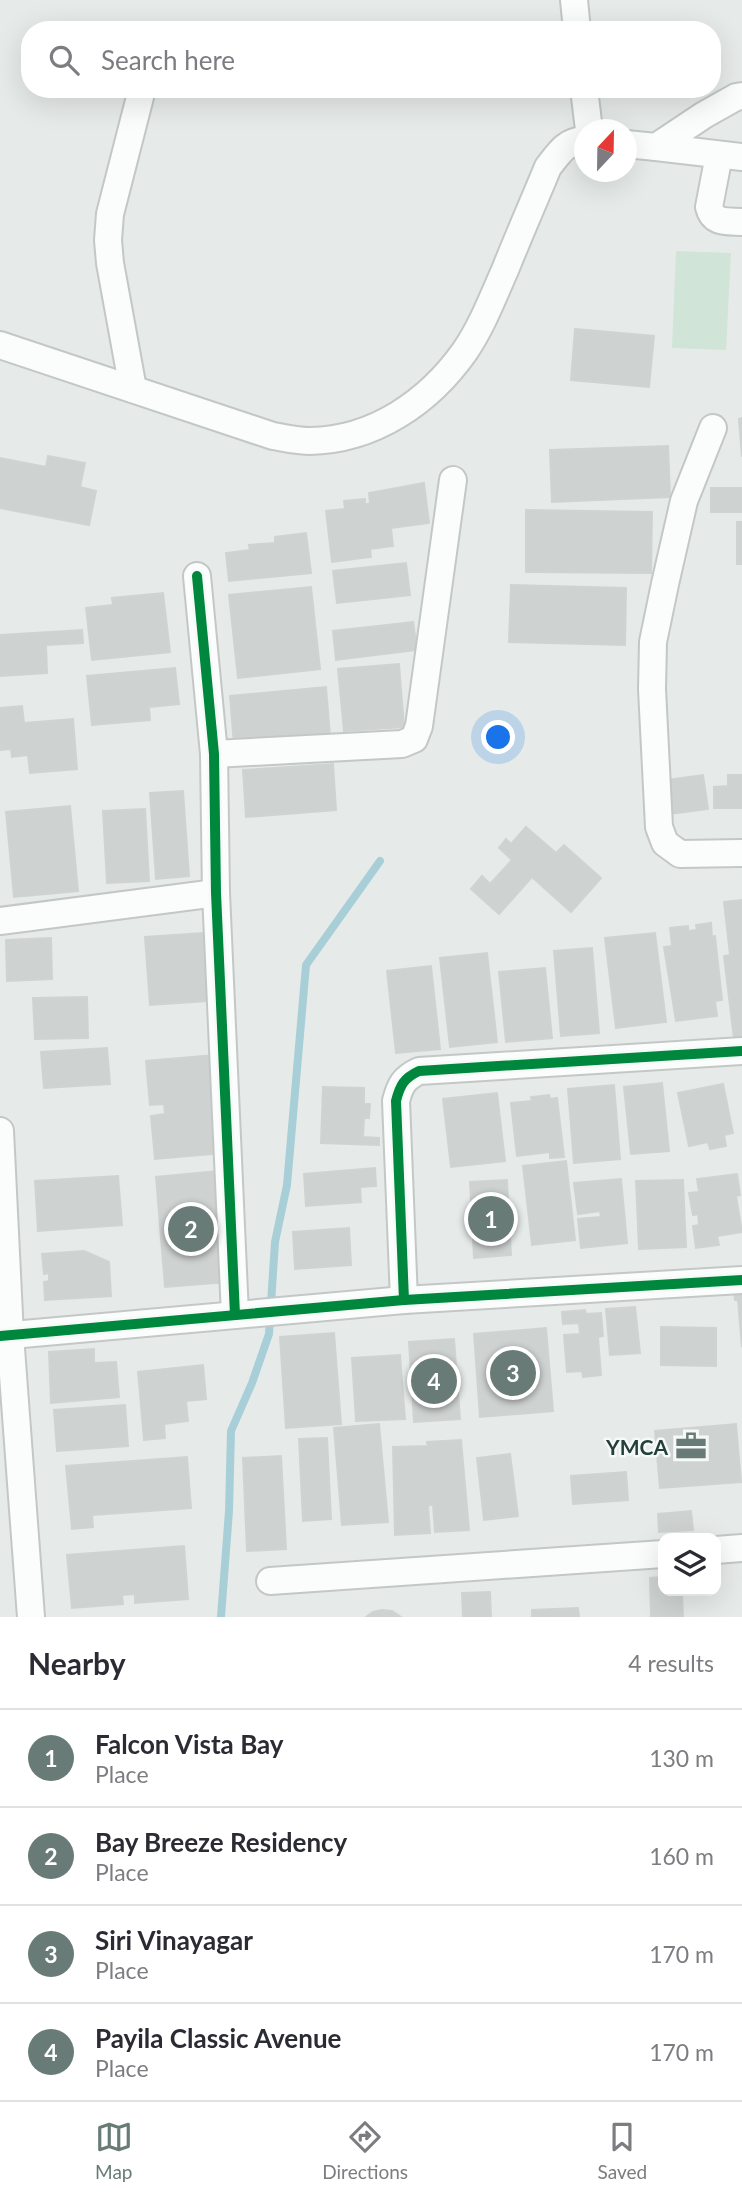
<!DOCTYPE html>
<html lang="en">
<head>
<meta charset="utf-8">
<style>
	body { margin:0; font-family:Lato,sans-serif; background:#f7f7f7; color:#2b2b33 }
	.controls { position:absolute; right:21px; bottom:21px; display:grid; overflow:hidden; border-radius:14px; box-shadow:0 7px 28px #0002 }
	.controls button { width:63px; height:63px; display:grid; place-items:center; padding:0; border:0; border-bottom:2px solid #e1e1e2; background:#fff; color:#2b2b33; font:35px sans-serif }
	.compass { position:absolute; left:574px; top:119px; width:63px; height:63px; border-radius:50%; background:#fff; box-shadow:0 7px 28px #0002; rotate:22deg }
	.you { position:absolute; left:499px; top:738px; width:24px; height:24px; margin:-18px; border:5px solid #fff; border-radius:50%; background:#1a73e8; box-shadow:0 0 0 10px #1a73e833 }
	.badge { display:grid; place-items:center; width:46px; height:46px; border-radius:50%; background:#687b77; color:#fff; font-size:23px; font-weight:700 }
	.pin { position:absolute; translate:-50% -50%; border:4px solid #fff; box-shadow:0 2px 7px #0006 }
	.list { margin:0; padding:0; list-style:none }
	h2 { display:flex; justify-content:space-between; align-items:center; height:91px; margin:0; padding:0 28px; font-size:30px }
	h2 small { font-size:23px; font-weight:400; color:#7c7c81 }
	.list li { display:grid; grid-template-columns:46px 1fr auto; gap:21px; align-items:center; box-sizing:border-box; height:98px; padding:0 28px; border-top:2px solid #e1e1e2 }
	.list b { display:block; font-size:26px; white-space:nowrap }
	.list p { margin:0; font-size:23px; white-space:nowrap; color:#7c7c81 }
	.list em { font-size:23px; font-style:normal; color:#7c7c81 }
	.icon { flex:none; width:38px; height:38px; fill:none; stroke:currentColor; stroke-width:2; stroke-linecap:round; stroke-linejoin:round }
	.map { position:relative; flex:none; width:742px; height:1617px; overflow:hidden }
	.search { position:absolute; background:#fff; box-shadow:0 7px 28px #0002; left:21px; right:21px; top:21px; height:77px; display:flex; align-items:center; gap:18px; box-sizing:border-box; padding:0 24px; border-radius:28px; color:#7c7c81; font-size:26px }
	.sheet { height:483px; background:#fff }
	nav { display:flex; justify-content:space-around; align-items:center; box-sizing:border-box; height:98px; border-top:2px solid #e1e1e2; background:#fff; font-size:19px; color:#7c7c81 }
	nav a { display:grid; justify-items:center; gap:4px }
	nav .on { color:#687b77 }
	.map>svg:first-child { display:block }
</style>
</head>
<body>
<div class="map">
<svg width="742" height="1617" viewBox="0 0 742 1617">
	<rect width="100%" height="100%" fill="#e6ebe9"/>
	<path fill="#d0e4d7" d="M676,251l55,2 -5,97 -54,-2z"/>
	<g fill="none" stroke-linecap="round" stroke-linejoin="round">
		<path stroke="#a8cfd8" stroke-width="8" d="M221,1617l8,-106 2,-80 21,-48 17,-49 6,-92 12,-57 19,-220 74,-104"/>
	</g>
	<g fill="#ced2d1" stroke="#cfd4d2" stroke-width="2">
		<path d="M575,329l79,7 -5,51 -78,-7z"/>
		<path d="M742,418v39l-3,-38z"/>
		<path d="M668,446l2,51 -118,5 -2,-52z"/>
		<path d="M48,456l37,7 -5,24 16,4 -7,34 -89,-17v-50l46,9z"/>
		<path d="M424,483l5,40 -38,5 2,18 -23,3 1,8 -39,5 -6,-51 19,-2 -1,-8 21,-2v5h5l-1,-11z"/>
		<rect x="711" y="488" width="31" height="24"/>
		<path d="M526,510l126,2 -1,61 -125,-1z"/>
		<rect x="737" y="522" width="5" height="42"/>
		<path d="M306,533l5,40 -82,8 -3,-28 24,-3 -1,-5 26,-2v-6z"/>
		<path d="M406,563l4,32 -73,8 -4,-32z"/>
		<path d="M511,585l115,3 -1,57 -116,-3z"/>
		<path d="M311,587l9,82 -82,9 -9,-83z"/>
		<path d="M163,593l7,59 -78,8 -6,-52 27,-3 -1,-7z"/>
		<path d="M413,622l4,28 -81,10 -3,-29z"/>
		<path d="M82,630l1,13 -37,2 1,28 -47,3v-41z"/>
		<path d="M399,664l5,63 -60,4 -6,-62z"/>
		<path d="M175,668l4,36 -30,3 1,13 -58,5 -5,-49z"/>
		<path d="M326,687l4,49 -96,9 -4,-49z"/>
		<path d="M22,706l2,17 49,-4 4,50 -47,4 -2,-18 -16,2 -1,-8 -11,1v-42z"/>
		<path d="M333,764l3,46 -90,7 -3,-47z"/>
		<path d="M703,775l5,34 -37,5 -5,-34z"/>
		<path d="M728,775h14v33h-28v-21l14,-1z"/>
		<path d="M183,791l6,85 -33,3 -6,-86z"/>
		<path d="M70,806l8,85 -64,6 -8,-85z"/>
		<path d="M145,809l4,72 -42,2 -4,-72z"/>
		<path d="M526,827l30,26 8,-8 37,33 -30,34 -39,-35 -33,37 -28,-25 11,-13 8,8 22,-24 -13,-12 7,-9 5,5z"/>
		<path d="M742,900v138l-8,1 -10,-83 6,-1 -6,-53z"/>
		<path d="M711,923l1,14 3,-1 7,64 -7,1 2,15 -41,5 -12,-74 8,-1 -2,-18 18,-2v5l9,-1 -1,-5z"/>
		<path d="M203,933l4,68 -57,4 -5,-68z"/>
		<path d="M655,933l11,89 -50,6 -11,-90z"/>
		<path d="M51,938l1,41 -45,2 -1,-41z"/>
		<path d="M592,948l7,85 -38,3 -7,-85z"/>
		<path d="M487,953l10,89 -47,5 -10,-89z"/>
		<path d="M431,966l9,83 -44,4 -9,-82z"/>
		<path d="M545,968l7,70 -46,4 -7,-70z"/>
		<path d="M87,997l1,41 -53,1 -2,-41z"/>
		<path d="M107,1048l3,36 -66,4 -3,-36z"/>
		<path d="M214,1055l9,98 -68,6 -4,-43 14,-2 -1,-10 -14,1 -4,-44z"/>
		<path d="M662,1083l7,68 -38,3 -7,-67z"/>
		<path d="M723,1084l10,49 -9,2 2,11 -16,3 -2,-7 -19,4 -11,-53z"/>
		<path d="M614,1085l6,74 -46,4 -6,-74z"/>
		<path d="M323,1087l41,1v16h6l-1,14h-5l-1,19 16,1v7l-58,-2z"/>
		<path d="M497,1093l8,68 -54,6 -8,-68z"/>
		<path d="M549,1095l1,4 7,-1 7,59 -14,1v-6l-33,4 -6,-53 21,-2 -1,-4z"/>
		<path d="M566,1161l9,79 -43,5 -9,-79z"/>
		<path d="M375,1168l1,18 -16,1 1,15 -55,4 -2,-32z"/>
		<path d="M217,1171l10,111 -62,5 -9,-110z"/>
		<path d="M737,1174l3,21 -4,1 6,36 -25,4 2,9 -23,3 -3,-22 6,-1 -1,-11 -5,1 -4,-22 10,-1 -2,-13z"/>
		<path d="M118,1176l4,49 -84,6 -3,-50z"/>
		<path d="M621,1179l6,64 -46,5 -3,-29 23,-2 -1,-6 -22,3 -4,-31z"/>
		<path d="M507,1180l4,75 -37,3 -4,-76z"/>
		<path d="M683,1180l3,67 -47,2 -3,-68z"/>
		<path d="M349,1228l2,37 -56,4 -2,-37z"/>
		<path d="M84,1251l25,11 2,34 -66,4 -1,-18 5,-1v-8l-5,1 -2,-20z"/>
		<path d="M734,1291h8v56l-4,-47h-3z"/>
		<path d="M635,1307l5,46 -30,2 -4,-46z"/>
		<path d="M585,1310l1,4 15,-1 2,23 -5,1 3,38 -18,2 -1,-6 -15,1 -3,-37 16,-1 -1,-11 -16,1 -1,-12z"/>
		<path d="M661,1327l55,1v38l-55,-1z"/>
		<path d="M546,1328l7,83 -73,6 -6,-83z"/>
		<path d="M334,1333l7,91 -55,4 -6,-91z"/>
		<path d="M454,1339l6,80 -46,3 -5,-80z"/>
		<path d="M94,1349v14l22,-1 3,35 -68,6 -2,-51z"/>
		<path d="M400,1355l5,64 -49,2 -4,-63z"/>
		<path d="M203,1365l3,34 -20,2 2,20 -24,3 1,14 -21,2 -6,-68z"/>
		<path d="M125,1405l3,41 -71,5 -3,-41z"/>
		<path d="M379,1424l9,98 -46,3 -8,-97z"/>
		<path d="M736,1424l5,58 -81,6 -5,-57z"/>
		<path d="M327,1438l4,81 -28,2 -4,-82z"/>
		<path d="M461,1440l8,90 -34,2 -2,-27h-5l2,28 -35,2 -2,-88 35,-1 -1,-4z"/>
		<path d="M510,1454l8,62 -34,4 -7,-62z"/>
		<path d="M281,1456l5,93 -39,2 -4,-93z"/>
		<path d="M187,1457l4,51 -99,7 1,12 -21,2 -6,-63z"/>
		<path d="M626,1472l2,28 -55,4 -2,-28z"/>
		<path d="M691,1511l2,19 -34,2 -1,-18z"/>
		<path d="M184,1546l4,53 -53,4v-9l-13,1 1,9 -51,4 -5,-53z"/>
		<path d="M663,1577v14h19l1,26h-32l-1,-39z"/>
		<path d="M490,1592l1,25h-28l-1,-24z"/>
		<path d="M578,1608l1,9h-47v-7z"/>
		<path d="M382,1610l10,1 9,6h-35l7,-5z"/>
	</g>
	<g fill="none" stroke-linecap="round" stroke-linejoin="round">
		<defs>
			<g id="minor">
				<path d="M574,0l3,30"/>
				<path d="M584,89l5,41"/>
				<path d="M742,96l-6,1 -32,18 -48,32 86,10"/>
				<path d="M626,144l30,3"/>
				<path d="M719,155l-10,52c4,17 18,14 33,15"/>
				<path d="M0,345l273,91c12,2 25,5 37,5 64,-1 119,-39 155,-90 17,-25 28,-54 40,-81 14,-35 29,-69 43,-103 11,-14 18,-26 36,-27"/>
				<path d="M133,389l-23,-126 -2,-23 2,-26 30,-117"/>
				<path d="M713,428l-29,73 -19,83 -12,58 -1,47 7,138 6,16 15,11 62,-1"/>
				<path d="M197,576l17,178 2,139 19,422"/>
				<path d="M214,754l188,-10 12,-5 5,-13 34,-246"/>
				<path d="M0,921l216,-28"/>
				<path d="M0,1131l10,204 21,282"/>
				<path d="M404,1300l-8,-199c4,-16 8,-23 23,-30l323,-20"/>
				<path d="M0,1336l404,-36 338,-20"/>
				<path d="M716,1550l26,-2"/>
				<path d="M270,1581l393,-27"/>
			</g>
		</defs>
		<use href="#minor" stroke="#c3c8c6" stroke-width="30"/>
		<use href="#minor" stroke="#fbfcfc" stroke-width="26"/>
		<defs>
			<g id="cycleway">
				<path d="M197,576l17,178 2,139 19,422"/>
				<path d="M404,1300l-8,-199c4,-16 8,-23 23,-30l323,-20"/>
				<path d="M0,1336l404,-36 338,-20"/>
			</g>
		</defs>
		<use href="#cycleway" stroke="#f5faf8" stroke-width="15"/>
		<use href="#cycleway" stroke="#00873e" stroke-width="10"/>
	</g>
	<defs>
		<symbol id="office-bare" viewBox="-9 -9 18 18"><path d="M-6-3h4V-5.5h4V-3h4V5H-6ZM-1-4.5V-3h2v-1.5ZM-6 0V1H6V0Z" fill="#687b77" stroke="#f5faf8" stroke-width="2.5" paint-order="stroke"/></symbol>
	</defs>
	<g fill-rule="evenodd">
		<use href="#office-bare" x="669" y="1424" width="44" height="44"/>
	</g>
	<g text-anchor="middle" dominant-baseline="central" stroke-width="5" stroke-linejoin="round" paint-order="stroke">
		<g font-size="21" font-weight="bold" fill="#243f39" stroke="#f5faf8" text-anchor="end">
			<text x="668" y="1446">YMCA</text>
		</g>
	</g>
</svg>
<div class="controls">
<button><svg class="icon" aria-label="layers" viewBox="0 0 24 24"><path d="M12 4l9 5-9 5-9-5zM3 14l9 5 9-5"/></svg></button>
</div>
<svg class="compass" viewBox="-18 -18 36 36"><path d="M0-13l5 13h-10z" fill="#e53935"/><path d="M0 13l5-13h-10z" fill="#7c7c81"/></svg>
<div class="you"></div>
<div class="pin badge" style="left:491px;top:1219px">1</div>
<div class="pin badge" style="left:191px;top:1229px">2</div>
<div class="pin badge" style="left:513px;top:1373px">3</div>
<div class="pin badge" style="left:434px;top:1381px">4</div>
<div class="search"><svg class="icon" aria-label="search" viewBox="0 0 24 24"><circle cx="10" cy="10" r="6"/><path d="M15 15l6 6"/></svg>Search here</div>
</div>
<section class="sheet">
<h2>Nearby<small>4 results</small></h2>
<ul class="list">
<li><span class="badge">1</span><div><b>Falcon Vista Bay</b><p>Place</p></div><em>130 m</em></li>
<li><span class="badge">2</span><div><b>Bay Breeze Residency</b><p>Place</p></div><em>160 m</em></li>
<li><span class="badge">3</span><div><b>Siri Vinayagar</b><p>Place</p></div><em>170 m</em></li>
<li><span class="badge">4</span><div><b>Payila Classic Avenue</b><p>Place</p></div><em>170 m</em></li>
</ul>
</section>
<nav>
<a class="on"><svg class="icon" aria-label="map" viewBox="0 0 24 24"><path d="M3 6l6-2 6 2 6-2v14l-6 2-6-2-6 2zM9 4v14M15 6v14"/></svg>Map</a>
<a><svg class="icon" aria-label="directions" viewBox="0 0 24 24"><path d="M12 3l9 9-9 9-9-9zM9 14v-3h6M13 9l2 2-2 2"/></svg>Directions</a>
<a><svg class="icon" aria-label="saved" viewBox="0 0 24 24"><path d="M7 4h10v16l-5-4-5 4z"/></svg>Saved</a>
</nav>
</body>
</html>
